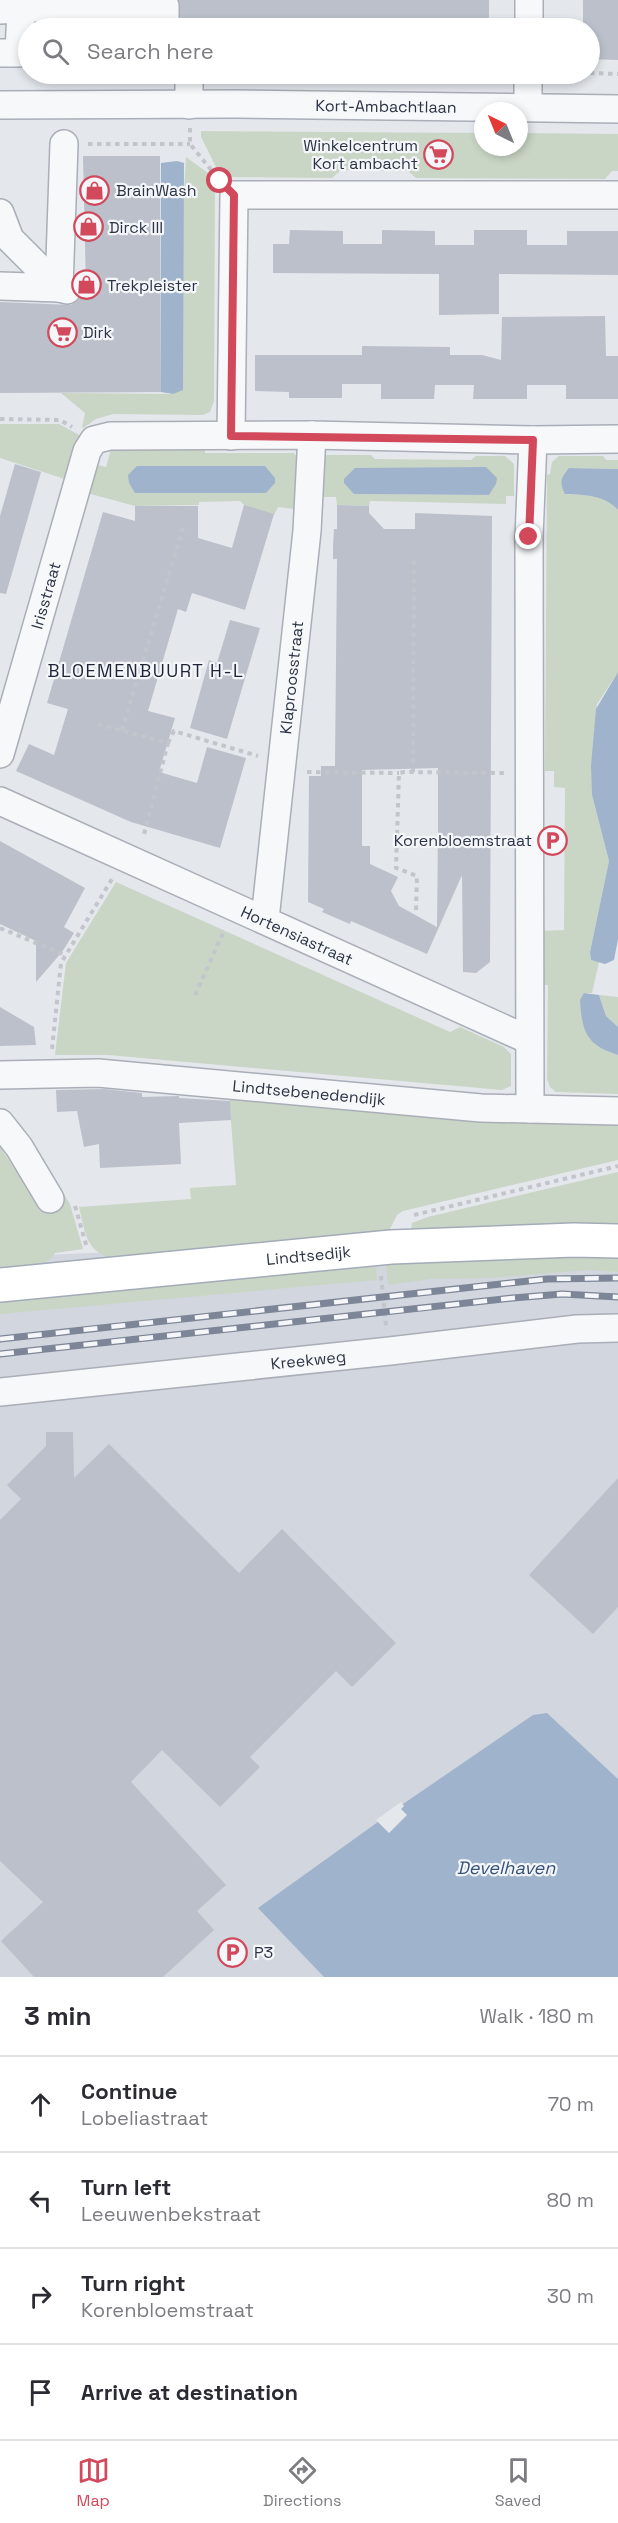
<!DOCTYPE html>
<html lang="en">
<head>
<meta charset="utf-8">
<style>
	body { margin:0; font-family:"Space Grotesk",sans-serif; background:#f7f7f7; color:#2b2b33 }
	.compass { position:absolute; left:474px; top:102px; width:54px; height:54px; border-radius:50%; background:#fff; box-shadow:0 3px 9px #0003; rotate:317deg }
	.stop { position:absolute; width:18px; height:18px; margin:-14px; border:4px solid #d1495b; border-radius:50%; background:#fff }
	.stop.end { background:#d1495b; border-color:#fff; box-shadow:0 2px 6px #0008 }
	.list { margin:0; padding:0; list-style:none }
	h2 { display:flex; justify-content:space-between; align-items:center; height:78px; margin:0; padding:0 24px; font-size:26px }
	h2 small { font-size:20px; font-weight:400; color:#7c7c81 }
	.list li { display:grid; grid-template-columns:39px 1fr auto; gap:18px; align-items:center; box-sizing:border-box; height:96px; padding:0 24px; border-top:2px solid #e1e1e2 }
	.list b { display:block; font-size:22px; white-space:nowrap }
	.list p { margin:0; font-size:20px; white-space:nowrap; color:#7c7c81 }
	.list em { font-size:20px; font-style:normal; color:#7c7c81 }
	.icon { flex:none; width:33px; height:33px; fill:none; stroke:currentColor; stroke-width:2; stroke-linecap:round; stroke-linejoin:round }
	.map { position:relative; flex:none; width:618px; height:1977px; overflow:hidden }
	.search { position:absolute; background:#fff; box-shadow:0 3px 9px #0003; left:18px; right:18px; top:18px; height:66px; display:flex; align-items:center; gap:15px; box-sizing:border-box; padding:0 21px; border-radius:33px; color:#7c7c81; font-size:22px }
	.sheet { height:462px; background:#fff }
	nav { display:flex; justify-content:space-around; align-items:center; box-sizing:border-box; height:84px; border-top:2px solid #e1e1e2; background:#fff; font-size:16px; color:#7c7c81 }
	nav a { display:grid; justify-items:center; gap:3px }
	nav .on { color:#d1495b }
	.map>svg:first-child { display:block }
</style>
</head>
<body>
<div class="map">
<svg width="618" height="1977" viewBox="0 0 618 1977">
	<rect width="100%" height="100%" fill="#e4e7ec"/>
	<path fill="#d2d6de" d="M618,1230v747h-618v-720z"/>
	<g fill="#c9d6c5" fill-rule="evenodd">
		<path d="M201,131l282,2v14h36v-14l99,1v37h-6l-7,8 -189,-1 -8,-7 -67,-1 -9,8 -111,-1 -20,-40z"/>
		<path d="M186,157l29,21 -1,223 -4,11 -7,3 -90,-1 -17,5 -13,9h-1l3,-15 -24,-20 112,1z"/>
		<path d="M0,424h59l24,13 -15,43 -68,-22z"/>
		<path d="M112,446h93v7h89l4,5 -2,48 -2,3 -16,-2 -4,8 -29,-9 -5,-5 -41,1v3l-64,1 -48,-13 7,-29 12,3zM265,466l8,12 -7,15h-130l-7,-10z"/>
		<path d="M323,455h48l4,4 96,1 5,-4h29l9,8v32h-8v8l-136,-3 -1,5 -32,-1 -1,-8h-17zM346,484h150l-7,11 -134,-1z"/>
		<path d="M559,456h44l3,4h12v9l-48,-1 -5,26c20,1 39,1 53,16v162l-21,32 -5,91 17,66 -19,91 1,8 8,2 -7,31h-8c-3,35 -2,51 34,62v39l-62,-2 -6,-5 -3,-8 1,-94h-7v-54l23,-1 1,-142 -11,-1v-16h-9l2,-296 3,-1 2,-12z"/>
		<path d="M116,882l334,150 10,-5 44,20 7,7v32l-9,4 -394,-35h-53l11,-92z"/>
		<path d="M599,995l19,2v30l-12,-11z"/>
		<path d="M229,1096l389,25v39l-215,51 -6,4 -9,18 -276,25c-27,-6 -27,-28 -33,-51l112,-8 -1,-11 46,-3z"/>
		<path d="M0,1147l41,60 22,-14 7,11 13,45 -28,4c-12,18 -35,15 -55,17z"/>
		<path d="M618,1172v55l-207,4 1,-8 16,-6z"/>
		<path d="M588,1256l30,1v15l-30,-2 -100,8 -57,1 -43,6 -2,-20 4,-2z"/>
		<path d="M376,1265l1,15 -377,34v-12z"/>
	</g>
	<g fill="#9fb4cc">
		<path d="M177,161l7,2 -1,227 -10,4 -12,-2v-229z"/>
		<path d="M137,466h128l10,12v5l-9,10h-131l-6,-10 -1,-8z"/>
		<path d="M486,467l11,11 -1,6 -7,11 -135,-1 -10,-11v-4l11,-11z"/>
		<path d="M569,468l49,1v41c-14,-15 -33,-15 -53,-16 -6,-13 -4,-16 4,-26z"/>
		<path d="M618,672v267l-4,21 -9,4 -14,-4 -1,-8 19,-91 -17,-66 -1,-29 5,-57z"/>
		<path d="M584,993l15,2 7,21 12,11v28c-32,-10 -36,-23 -38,-55z"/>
		<path d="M547,1713l71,66v198h-294l-66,-69 145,-104 130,-89z"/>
	</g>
	<path fill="#e4e7ec" d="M401,1802l3,4 -3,3 6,6 -18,18 -13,-13z"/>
	<g fill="#bbc0ca" fill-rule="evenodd">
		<path d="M179,0h310v28h-308z"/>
		<path d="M583,0h35v60l-28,-1v-31h-7z"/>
		<path d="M83,156h77l1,236 -161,1v-91l71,3 8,-5 3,-12h4z"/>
		<path d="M290,230l53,1v13h39v-14l53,1v14h39v-15h53v15h40v-14h51v44l-119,-1v40l-60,1v-41l-166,-1v-29h16z"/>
		<path d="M605,316l1,40h12v43h-52v-14h-39v14h-54l1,-14h-39l-1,14h-53v-15h-39v14h-53v-6l-34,-1v-36h107v-9l88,1v8h32l19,5 1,-43z"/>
		<path d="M15,464l26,8 -35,122 -6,-1v-77z"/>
		<path d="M244,505l30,9 -29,96 -53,-17 -6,19 -8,-3 -30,102 27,7 -16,54 38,11 10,-36 39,11 -26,90 -89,-26 -115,-51 13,-27 25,11 14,-46 -21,-6 56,-191 32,9v-15h63v32l34,10z"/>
		<path d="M337,505l32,1v7l15,16h31v-16l77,3 -2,446 -14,11 -13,-1 -1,-97 -35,79 -76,-33 -1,3 -28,-12 2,-3 -16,-7 1,-126h12v-10h14l2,-207h-4v-13l1,-17h3zM438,768v62l-1,97 -38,-21 -8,-15 7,-14 -28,-13v-18h-8v-76z"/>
		<path d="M230,620l30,8 -33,111 -37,-11 19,-68 8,3z"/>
		<path d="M0,841l85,47 -21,39 10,6 -12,19 -26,30v-41l-36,-17z"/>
		<path d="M0,1007l34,20 2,18 -36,1z"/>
		<path d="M104,1089l38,4v4l37,-1v2l51,3 1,19 -52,3 2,41 -81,4 -1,-24 -15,3 -7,-36 -20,1 -1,-22z"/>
		<path d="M46,1432h27l1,46 35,-34 130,129 43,-44 114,114 -44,44 -16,-16 -86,86 10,10 -40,40 -58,-57 -31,32 95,103 -29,26 17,19 -51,47h-129l-33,-36 42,-39 -43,-41v-341l21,-21 -14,-14 39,-39z"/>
		<path d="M618,1478v129l-25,27 -64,-59z"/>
	</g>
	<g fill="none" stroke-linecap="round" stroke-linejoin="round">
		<defs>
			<g id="minor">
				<path d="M529,0v28"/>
				<path d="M0,10l67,-4h98v22"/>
				<path d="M0,53h19l2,-44"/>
				<path d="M189,74v31"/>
				<path id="s1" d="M0,105l236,-1 382,5"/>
				<path d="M528,106v-32"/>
				<path d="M0,213l10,26 49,49 8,2"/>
				<path d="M0,286l59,2 5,-144"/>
				<path d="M231,436l3,-241h384"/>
				<path id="s2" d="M0,754l87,-303 7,-11 16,-4 202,-1 221,5 85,-1"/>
				<path id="s3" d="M0,801l529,239"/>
				<path id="s4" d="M265,919l42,-388 5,-96"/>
				<path id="s5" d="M0,1075l98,-2 383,35 137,3"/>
				<path d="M530,1109l-1,-572 4,-97"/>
				<path d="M0,1123l19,24 31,52"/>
				<path id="s6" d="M0,1392l390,-41 187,-22 41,-1"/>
			</g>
			<g id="major">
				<path id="s7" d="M0,1285l391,-38 183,-7 44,1"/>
			</g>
		</defs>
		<use href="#minor" stroke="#a9aeb7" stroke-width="30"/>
		<use href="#major" stroke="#a3abb8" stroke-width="36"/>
		<g stroke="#c2c5cb" stroke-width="4" stroke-dasharray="4.5 4.5" stroke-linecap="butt">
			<path d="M590,73l28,1"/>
			<path d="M190,128v16l27,33"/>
			<path d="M88,144h102"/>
			<path d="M0,419l60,1 12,7"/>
			<path d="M98,724l70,19 -25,95"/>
			<path d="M122,730l61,-202"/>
			<path d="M168,743l6,-12 84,25"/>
			<path d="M307,772l92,1"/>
			<path d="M413,772l1,-212"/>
			<path d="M416,910l1,-34 -21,-8 3,-95 5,-1 100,1"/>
			<path d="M0,928l65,27"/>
			<path d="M195,995l29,-64"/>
			<path d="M52,1049l9,-86 51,-84"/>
			<path d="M75,1206l12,42"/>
			<path d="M414,1215l204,-49"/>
			<path d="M381,1276l5,50"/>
		</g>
		<use href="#minor" stroke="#f7f8fa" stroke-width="27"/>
		<use href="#major" stroke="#fff" stroke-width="33"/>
		<defs>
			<g id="rail">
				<path d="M0,1339l547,-60 71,-1"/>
				<path d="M0,1354l513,-56 49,-4 56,3"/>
			</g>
		</defs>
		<use href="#rail" stroke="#7d8696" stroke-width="7"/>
		<use href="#rail" stroke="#f4f6f9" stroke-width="4.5" stroke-dasharray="14" stroke-linecap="butt"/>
	</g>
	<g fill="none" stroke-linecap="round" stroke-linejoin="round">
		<path stroke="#d1495b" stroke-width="8" d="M220,181l14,14 -3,241 302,4 -4,97"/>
	</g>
	<defs>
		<symbol id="supermarket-ring" viewBox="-11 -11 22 22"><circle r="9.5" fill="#f4f6f9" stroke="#d1495b" stroke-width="1.5"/><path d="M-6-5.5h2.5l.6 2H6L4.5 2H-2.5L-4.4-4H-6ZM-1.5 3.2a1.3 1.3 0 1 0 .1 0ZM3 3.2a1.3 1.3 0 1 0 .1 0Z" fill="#d1495b"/></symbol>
		<symbol id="shop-ring" viewBox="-11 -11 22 22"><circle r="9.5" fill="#f4f6f9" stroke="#d1495b" stroke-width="1.5"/><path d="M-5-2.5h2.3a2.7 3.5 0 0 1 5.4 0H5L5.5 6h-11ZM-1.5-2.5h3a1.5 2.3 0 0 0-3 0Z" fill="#d1495b"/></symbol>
		<symbol id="parking-ring" viewBox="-11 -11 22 22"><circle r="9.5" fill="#f4f6f9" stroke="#d1495b" stroke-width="1.5"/><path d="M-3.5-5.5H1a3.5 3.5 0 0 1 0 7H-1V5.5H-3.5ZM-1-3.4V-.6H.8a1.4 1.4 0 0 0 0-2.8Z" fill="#d1495b"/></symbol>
	</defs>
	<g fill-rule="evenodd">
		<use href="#supermarket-ring" x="422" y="138" width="33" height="33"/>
		<use href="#shop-ring" x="78" y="174" width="33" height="33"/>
		<use href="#shop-ring" x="72" y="210" width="33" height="33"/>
		<use href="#shop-ring" x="70" y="268" width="33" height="33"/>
		<use href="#supermarket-ring" x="46" y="316" width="33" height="33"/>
		<use href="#parking-ring" x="536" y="824" width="33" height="33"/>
		<use href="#parking-ring" x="216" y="1936" width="33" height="33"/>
	</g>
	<g text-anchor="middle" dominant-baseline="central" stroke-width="4.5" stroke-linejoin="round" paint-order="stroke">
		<g font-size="16" fill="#2b3445" stroke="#f4f6f9">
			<text stroke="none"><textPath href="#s1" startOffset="386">Kort-Ambachtlaan</textPath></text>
			<text stroke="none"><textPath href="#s2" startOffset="165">Irisstraat</textPath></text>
			<text stroke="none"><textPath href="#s4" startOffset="243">Klaproosstraat</textPath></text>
			<text stroke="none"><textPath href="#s3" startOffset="326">Hortensiastraat</textPath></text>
			<text stroke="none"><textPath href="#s5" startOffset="310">Lindtsebenedendijk</textPath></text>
			<text stroke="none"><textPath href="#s7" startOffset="310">Lindtsedijk</textPath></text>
			<text stroke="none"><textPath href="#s6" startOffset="310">Kreekweg</textPath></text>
		</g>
		<g font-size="16" fill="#2b3445" stroke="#f4f6f9" text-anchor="start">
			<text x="418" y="145" text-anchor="end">Winkelcentrum<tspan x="418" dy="18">Kort ambacht</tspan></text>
			<text x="116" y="190">BrainWash</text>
			<text x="109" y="227">Dirck III</text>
			<text x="107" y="285">Trekpleister</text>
			<text x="83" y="332">Dirk</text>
			<text x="532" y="840" text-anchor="end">Korenbloemstraat</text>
			<text x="254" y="1952">P3</text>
		</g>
		<g font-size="18" letter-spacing="1.5" fill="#1d2536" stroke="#f4f6f9">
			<text x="146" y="670">BLOEMENBUURT H-L</text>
		</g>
		<g font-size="18" font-style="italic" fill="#34527a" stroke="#f4f6f9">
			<text x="506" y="1867">Develhaven</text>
		</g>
	</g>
</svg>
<svg class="compass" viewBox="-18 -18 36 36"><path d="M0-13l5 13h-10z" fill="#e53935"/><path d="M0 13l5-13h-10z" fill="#7c7c81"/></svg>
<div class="stop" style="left:220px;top:181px"></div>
<div class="stop end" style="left:529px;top:537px"></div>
<div class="search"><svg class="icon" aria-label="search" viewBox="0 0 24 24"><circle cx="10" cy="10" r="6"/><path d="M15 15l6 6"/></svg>Search here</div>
</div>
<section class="sheet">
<h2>3 min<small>Walk · 180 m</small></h2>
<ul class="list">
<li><svg class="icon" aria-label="ahead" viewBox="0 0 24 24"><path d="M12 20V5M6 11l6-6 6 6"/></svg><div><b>Continue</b><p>Lobeliastraat</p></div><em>70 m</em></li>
<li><svg class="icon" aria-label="left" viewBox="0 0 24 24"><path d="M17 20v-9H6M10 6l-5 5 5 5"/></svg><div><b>Turn left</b><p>Leeuwenbekstraat</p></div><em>80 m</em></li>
<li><svg class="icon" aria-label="right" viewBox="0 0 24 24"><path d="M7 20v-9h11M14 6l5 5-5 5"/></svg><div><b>Turn right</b><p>Korenbloemstraat</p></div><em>30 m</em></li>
<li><svg class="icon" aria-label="arrive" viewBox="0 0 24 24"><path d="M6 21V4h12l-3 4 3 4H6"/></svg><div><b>Arrive at destination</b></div></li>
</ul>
</section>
<nav>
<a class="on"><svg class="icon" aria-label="map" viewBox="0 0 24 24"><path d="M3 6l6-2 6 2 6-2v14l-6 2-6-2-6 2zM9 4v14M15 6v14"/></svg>Map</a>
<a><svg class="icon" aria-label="directions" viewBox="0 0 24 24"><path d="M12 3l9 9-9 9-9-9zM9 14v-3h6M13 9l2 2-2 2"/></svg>Directions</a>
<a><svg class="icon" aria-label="saved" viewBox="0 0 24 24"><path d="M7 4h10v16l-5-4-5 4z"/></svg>Saved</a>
</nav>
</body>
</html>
